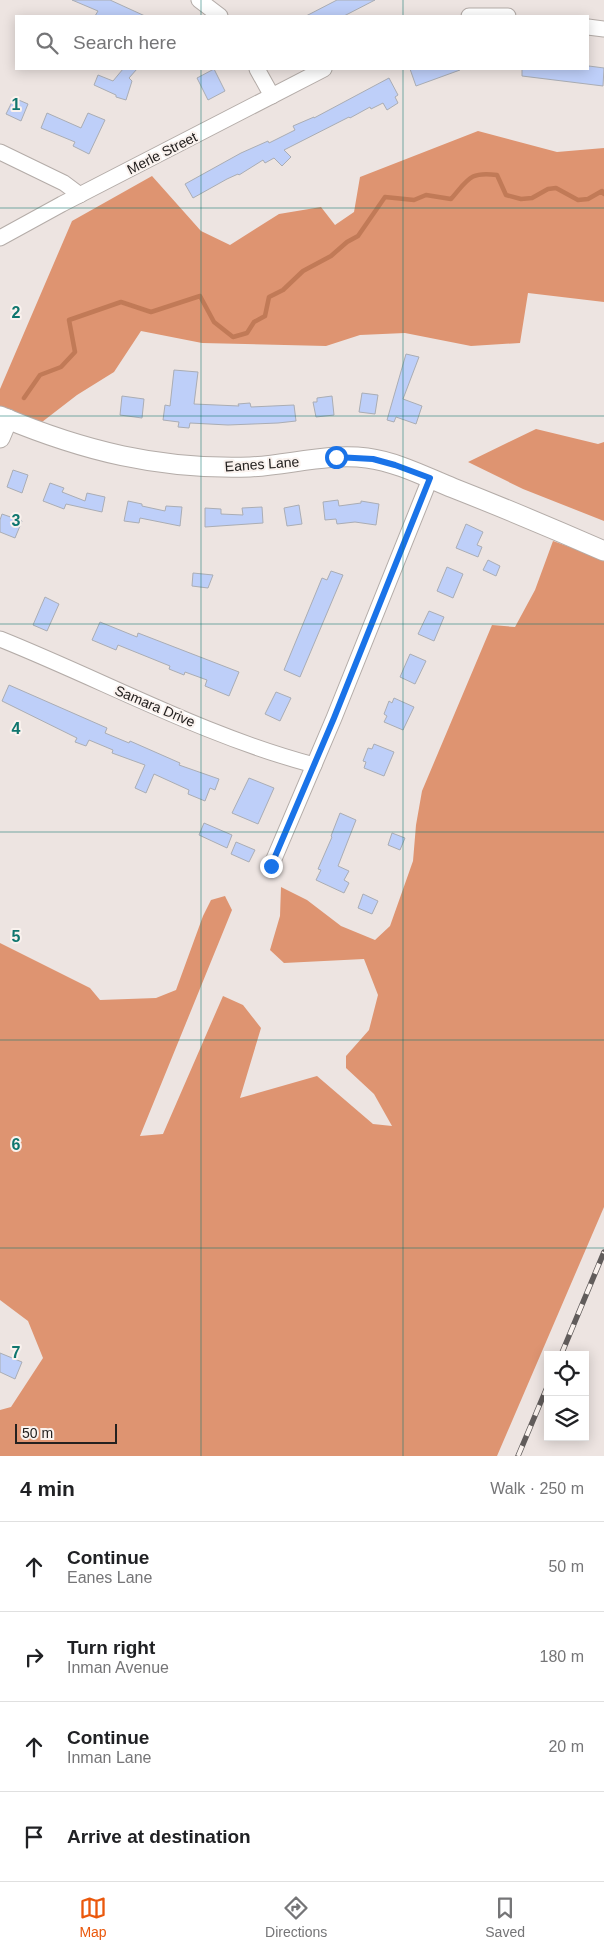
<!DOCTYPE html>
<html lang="en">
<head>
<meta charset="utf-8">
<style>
	body { margin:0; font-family:Helvetica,sans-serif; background:#f2f2f2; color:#202124 }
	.controls { position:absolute; right:15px; bottom:15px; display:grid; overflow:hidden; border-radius:0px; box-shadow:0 2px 12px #0003 }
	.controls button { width:45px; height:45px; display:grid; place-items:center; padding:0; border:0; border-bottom:1px solid #e0e0e0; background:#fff; color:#202124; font:25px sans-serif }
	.scale { position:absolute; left:15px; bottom:12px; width:102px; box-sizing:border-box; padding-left:5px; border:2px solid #242120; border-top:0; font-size:14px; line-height:18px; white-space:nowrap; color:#242120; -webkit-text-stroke:4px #faf2ee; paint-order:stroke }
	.stop { position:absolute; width:15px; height:15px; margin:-11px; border:4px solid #1a73e8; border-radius:50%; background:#fff }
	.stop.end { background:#1a73e8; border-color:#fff; box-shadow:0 1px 5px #0008 }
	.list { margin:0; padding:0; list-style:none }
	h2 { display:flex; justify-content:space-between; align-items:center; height:65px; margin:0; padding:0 20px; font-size:21px }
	h2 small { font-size:16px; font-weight:400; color:#757577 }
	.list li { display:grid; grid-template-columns:32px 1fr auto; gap:15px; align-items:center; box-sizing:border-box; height:90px; padding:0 20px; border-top:1px solid #e0e0e0 }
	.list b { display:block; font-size:19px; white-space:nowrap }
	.list p { margin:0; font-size:16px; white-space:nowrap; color:#757577 }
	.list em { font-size:16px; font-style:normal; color:#757577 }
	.icon { flex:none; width:28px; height:28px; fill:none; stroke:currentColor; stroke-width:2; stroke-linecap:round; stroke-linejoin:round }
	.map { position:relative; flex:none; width:604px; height:1456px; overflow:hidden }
	.search { position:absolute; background:#fff; box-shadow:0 2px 12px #0003; left:15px; right:15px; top:15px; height:55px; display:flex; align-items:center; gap:12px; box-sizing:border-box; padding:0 18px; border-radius:0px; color:#757577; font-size:19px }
	.sheet { height:425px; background:#fff }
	nav { display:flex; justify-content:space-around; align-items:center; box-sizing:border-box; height:70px; border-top:1px solid #e0e0e0; background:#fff; font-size:14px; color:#757577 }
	nav a { display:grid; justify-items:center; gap:2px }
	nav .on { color:#ea580c }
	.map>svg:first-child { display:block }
</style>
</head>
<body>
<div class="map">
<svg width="604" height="1456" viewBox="0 0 604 1456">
	<rect width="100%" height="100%" fill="#ede4e1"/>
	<g fill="#de9471">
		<path d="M478,131l79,21 47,-4v154l-76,-9 -8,50 -49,3 -66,-13 -45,2 -34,11 -124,-3 -61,-12 -27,41 -37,23 -35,27 -42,-16v-17l72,-168 80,-45 49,55 29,14 49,-31 42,-7 14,18 19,-13 6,-35z"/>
		<path d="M536,429l62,15 6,-2v79l-81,-32 -55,-27z"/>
		<path d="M553,541l51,18v648l-107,249h-497v-46l11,-3 32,-49 -15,-37 -28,-21v-357l90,45 10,12 56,-2 20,-8 27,-74 8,-16 14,-4 7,14 -92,226 23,-2 60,-138 20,9 18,23 -21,70 77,-22 56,48 19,2 -18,-32 -28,-26v-12l23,-26 9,-35 -14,-36 -80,4 -14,-13 10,-34 1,-29 26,13 34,26 34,14 15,-14 23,-65 3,-36 6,-34 70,-166 23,2 20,-37z"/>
	</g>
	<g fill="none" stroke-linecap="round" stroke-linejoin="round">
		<path stroke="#c17a57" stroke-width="4.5" d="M24,398l16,-23 21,-8 14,-15 -6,-32 52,-18 30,10 49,-16 14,26 19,15 14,-4 7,-11 11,-6 4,-19 14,-7 20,-19 28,-15 16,-14 11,-6 27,-39 29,3 12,-5 25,4c17,-19 18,-28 46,-24l9,20 15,4 11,-1 16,-9 8,-1 22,12 10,-1 14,-8 2,3"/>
	</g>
	<g fill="#becff9" stroke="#aaadb4">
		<path d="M72,0h38l35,16h-50l3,-5z"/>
		<path d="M337,0h38l-31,16h-38z"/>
		<path d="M589,66l15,2 -1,18 -81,-10v-7h66z"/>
		<path d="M123,69h14l-8,9 3,3 -6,19 -10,-3v-2l-22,-10 4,-10 15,6z"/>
		<path d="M214,69l11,22 -17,9 -11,-22z"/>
		<path d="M410,69h50v1l-44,16z"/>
		<path d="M389,78l9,17 -3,2 3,6 -11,7 -4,-7 -12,6 -1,-2 -20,11 -1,-1 -65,33 7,7 -9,9 -8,-8 -9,5 -2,-3 -24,15 -1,-1 -11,5 -34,19 -8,-14 56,-31 27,-12 1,2 26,-13 -2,-4 21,-9v1z"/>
		<path d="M14,98l14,6 -7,17 -15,-7z"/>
		<path d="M47,113l34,15 7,-15 17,7 -16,34 -16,-8 2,-4 -34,-14z"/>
		<path d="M406,354l13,3 -16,42 19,7 -6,18 -20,-7 -2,5 -7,-2z"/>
		<path d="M174,370l24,2 -4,32 45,2 -1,-2 12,-1 1,4 43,-2 2,16 -18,2 -50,2 -38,-2 -1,5 -11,-1 1,-5 -16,-2 2,-15 5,1z"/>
		<path d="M362,393l16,2 -3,19 -16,-2z"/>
		<path d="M122,396l22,3 -2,19 -22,-3z"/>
		<path d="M332,396l2,19 -18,2 -3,-15h4v-4z"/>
		<path d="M13,470l15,5 -6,18 -15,-6z"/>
		<path d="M50,483l14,5 -2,4 23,9 2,-8 18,4 -3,15 -36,-8 -2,5 -21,-8z"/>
		<path d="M338,500l1,6 22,-3v-2l18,3 -3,21 -21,-3 -18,2 -1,-5 -11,1 -2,-18z"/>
		<path d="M128,501l14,3v2l23,5 1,-5 16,1 -2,19 -40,-8 -1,5 -15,-2z"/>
		<path d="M299,505l3,19 -15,2 -3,-18z"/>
		<path d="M262,507l1,16 -58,4v-19l16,1v5l22,1 -1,-7z"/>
		<path d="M2,514l20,7 -7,17 -15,-6v-12z"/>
		<path d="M466,524l17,8 -6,13 5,2 -4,10 -22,-9z"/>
		<path d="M488,560l12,6 -4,10 -13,-6z"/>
		<path d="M447,567l16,7 -10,24 -16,-7z"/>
		<path d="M331,571l12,4 -43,102 -16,-7 38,-92 5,2z"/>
		<path d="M193,573l20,2 -5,13 -16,-2z"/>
		<path d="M45,597l14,7 -12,27 -14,-6z"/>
		<path d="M429,611l15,6 -10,24 -16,-7z"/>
		<path d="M100,622l37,15 1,-4 101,39 -10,24 -24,-10 2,-6 -22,-8 -1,3 -15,-6 1,-3 -52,-21 -2,5 -24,-10z"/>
		<path d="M410,654l16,7 -11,23 -15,-7z"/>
		<path d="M9,685l98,43 -2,5 24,10 1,-2 50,22 -1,2 40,14 -4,11 -5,-2 -5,13 -17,-7 1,-4 -35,-16 -8,19 -11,-5 10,-23 -33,-12 1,-3 -24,-10 -3,6 -11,-4 2,-4 -75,-37z"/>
		<path d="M276,692l15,6 -11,23 -15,-7z"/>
		<path d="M394,698l20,9 -11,23 -19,-8 3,-6 -3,-2 5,-13 3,2z"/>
		<path d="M374,744l20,8 -10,24 -20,-8 2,-6 -3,-1 5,-13 4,1z"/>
		<path d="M249,778l25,10 -16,36 -26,-11z"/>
		<path d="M340,813l16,7 -18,46 11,5 -5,9 5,3 -5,10 -28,-13 5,-10 -3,-1 14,-32 -1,-1z"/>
		<path d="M204,823l28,12 -5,13 -28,-13z"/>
		<path d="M392,833l13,5 -5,12 -12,-5z"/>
		<path d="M236,842l19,8 -6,12 -18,-8z"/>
		<path d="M363,894l15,7 -6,13 -14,-6z"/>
		<path d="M0,1353l22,9 -7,17 -15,-7z"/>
	</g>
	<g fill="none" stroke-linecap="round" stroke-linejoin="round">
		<defs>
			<g id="minor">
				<path d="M199,0l21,16"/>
				<path d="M469,16h39"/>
				<path d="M588,27l16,2"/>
				<path d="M257,69l15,27"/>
				<path d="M0,152l64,31 16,12"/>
				<path d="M0,238l62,-34 262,-135"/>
				<path d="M0,639c105,42 204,97 314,126"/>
				<path d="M271,866l63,-148 96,-239"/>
			</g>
			<g id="tertiary">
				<path d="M0,416c83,35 160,54 250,51 39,-2 78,-14 117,-9 30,4 59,19 86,30 51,20 101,41 151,63"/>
				<path d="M0,438l8,-19"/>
			</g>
		</defs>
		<use href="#minor" stroke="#b4aca8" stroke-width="17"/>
		<use href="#tertiary" stroke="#b4aca8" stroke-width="21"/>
		<use href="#minor" stroke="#fff" stroke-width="15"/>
		<use href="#tertiary" stroke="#fff" stroke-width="19"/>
		<defs>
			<g id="rail">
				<path d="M561,1355l43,-103"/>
				<path d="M518,1456l30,-71"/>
			</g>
		</defs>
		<use href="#rail" stroke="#615c5b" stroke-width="5.5"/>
		<use href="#rail" stroke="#faf2ee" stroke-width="4" stroke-dasharray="11" stroke-linecap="butt"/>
	</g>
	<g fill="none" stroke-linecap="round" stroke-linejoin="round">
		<path stroke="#1a73e8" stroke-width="6" d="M271,866l63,-148 96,-240 -35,-13 -22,-6 -37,-2"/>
	</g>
	<path fill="none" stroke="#0f766e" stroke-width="1" stroke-opacity="0.55" d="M201,0v16M403,0v16M201,69v1387M403,69v1387M0,208h604M0,416h604M0,624h604M0,832h604M0,1040h604M0,1248h604"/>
	<g text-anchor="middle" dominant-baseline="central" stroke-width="4" stroke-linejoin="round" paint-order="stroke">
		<g font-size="14" fill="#242120" stroke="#faf2ee">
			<text transform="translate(162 153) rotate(-27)">Merle Street</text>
			<text transform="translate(262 464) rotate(-4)">Eanes Lane</text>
			<text transform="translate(155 706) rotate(23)">Samara Drive</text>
		</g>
	</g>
	<g font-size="16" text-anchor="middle" font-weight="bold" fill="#0f766e" stroke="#faf2ee" stroke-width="4" stroke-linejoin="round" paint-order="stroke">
		<text x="16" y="110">1</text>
		<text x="16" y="318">2</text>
		<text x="16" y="526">3</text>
		<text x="16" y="734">4</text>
		<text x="16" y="942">5</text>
		<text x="16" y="1150">6</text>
		<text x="16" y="1358">7</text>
	</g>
</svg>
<div class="controls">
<button><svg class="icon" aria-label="locate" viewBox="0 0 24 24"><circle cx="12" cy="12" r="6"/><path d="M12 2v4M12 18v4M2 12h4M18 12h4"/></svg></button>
<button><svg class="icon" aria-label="layers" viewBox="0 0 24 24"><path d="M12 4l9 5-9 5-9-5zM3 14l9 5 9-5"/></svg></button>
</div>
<div class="scale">50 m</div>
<div class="stop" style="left:336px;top:457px"></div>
<div class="stop end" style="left:271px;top:866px"></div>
<div class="search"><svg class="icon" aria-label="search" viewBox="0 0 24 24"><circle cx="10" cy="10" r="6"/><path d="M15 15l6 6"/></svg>Search here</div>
</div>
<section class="sheet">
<h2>4 min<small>Walk · 250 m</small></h2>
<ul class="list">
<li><svg class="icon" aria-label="ahead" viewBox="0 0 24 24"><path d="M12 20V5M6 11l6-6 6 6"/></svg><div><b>Continue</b><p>Eanes Lane</p></div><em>50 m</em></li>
<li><svg class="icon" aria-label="right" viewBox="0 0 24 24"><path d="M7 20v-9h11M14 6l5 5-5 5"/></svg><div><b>Turn right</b><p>Inman Avenue</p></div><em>180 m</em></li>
<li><svg class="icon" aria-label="ahead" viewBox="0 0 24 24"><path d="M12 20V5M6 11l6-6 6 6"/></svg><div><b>Continue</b><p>Inman Lane</p></div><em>20 m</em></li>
<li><svg class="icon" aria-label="arrive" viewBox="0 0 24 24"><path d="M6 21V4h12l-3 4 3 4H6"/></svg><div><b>Arrive at destination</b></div></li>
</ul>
</section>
<nav>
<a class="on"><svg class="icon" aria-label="map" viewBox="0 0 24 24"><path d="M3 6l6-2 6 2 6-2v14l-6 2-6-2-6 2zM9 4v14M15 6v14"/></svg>Map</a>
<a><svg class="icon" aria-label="directions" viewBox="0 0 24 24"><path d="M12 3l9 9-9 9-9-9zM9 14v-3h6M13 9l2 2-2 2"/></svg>Directions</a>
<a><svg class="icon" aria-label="saved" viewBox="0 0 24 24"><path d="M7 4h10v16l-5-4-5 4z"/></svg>Saved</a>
</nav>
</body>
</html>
